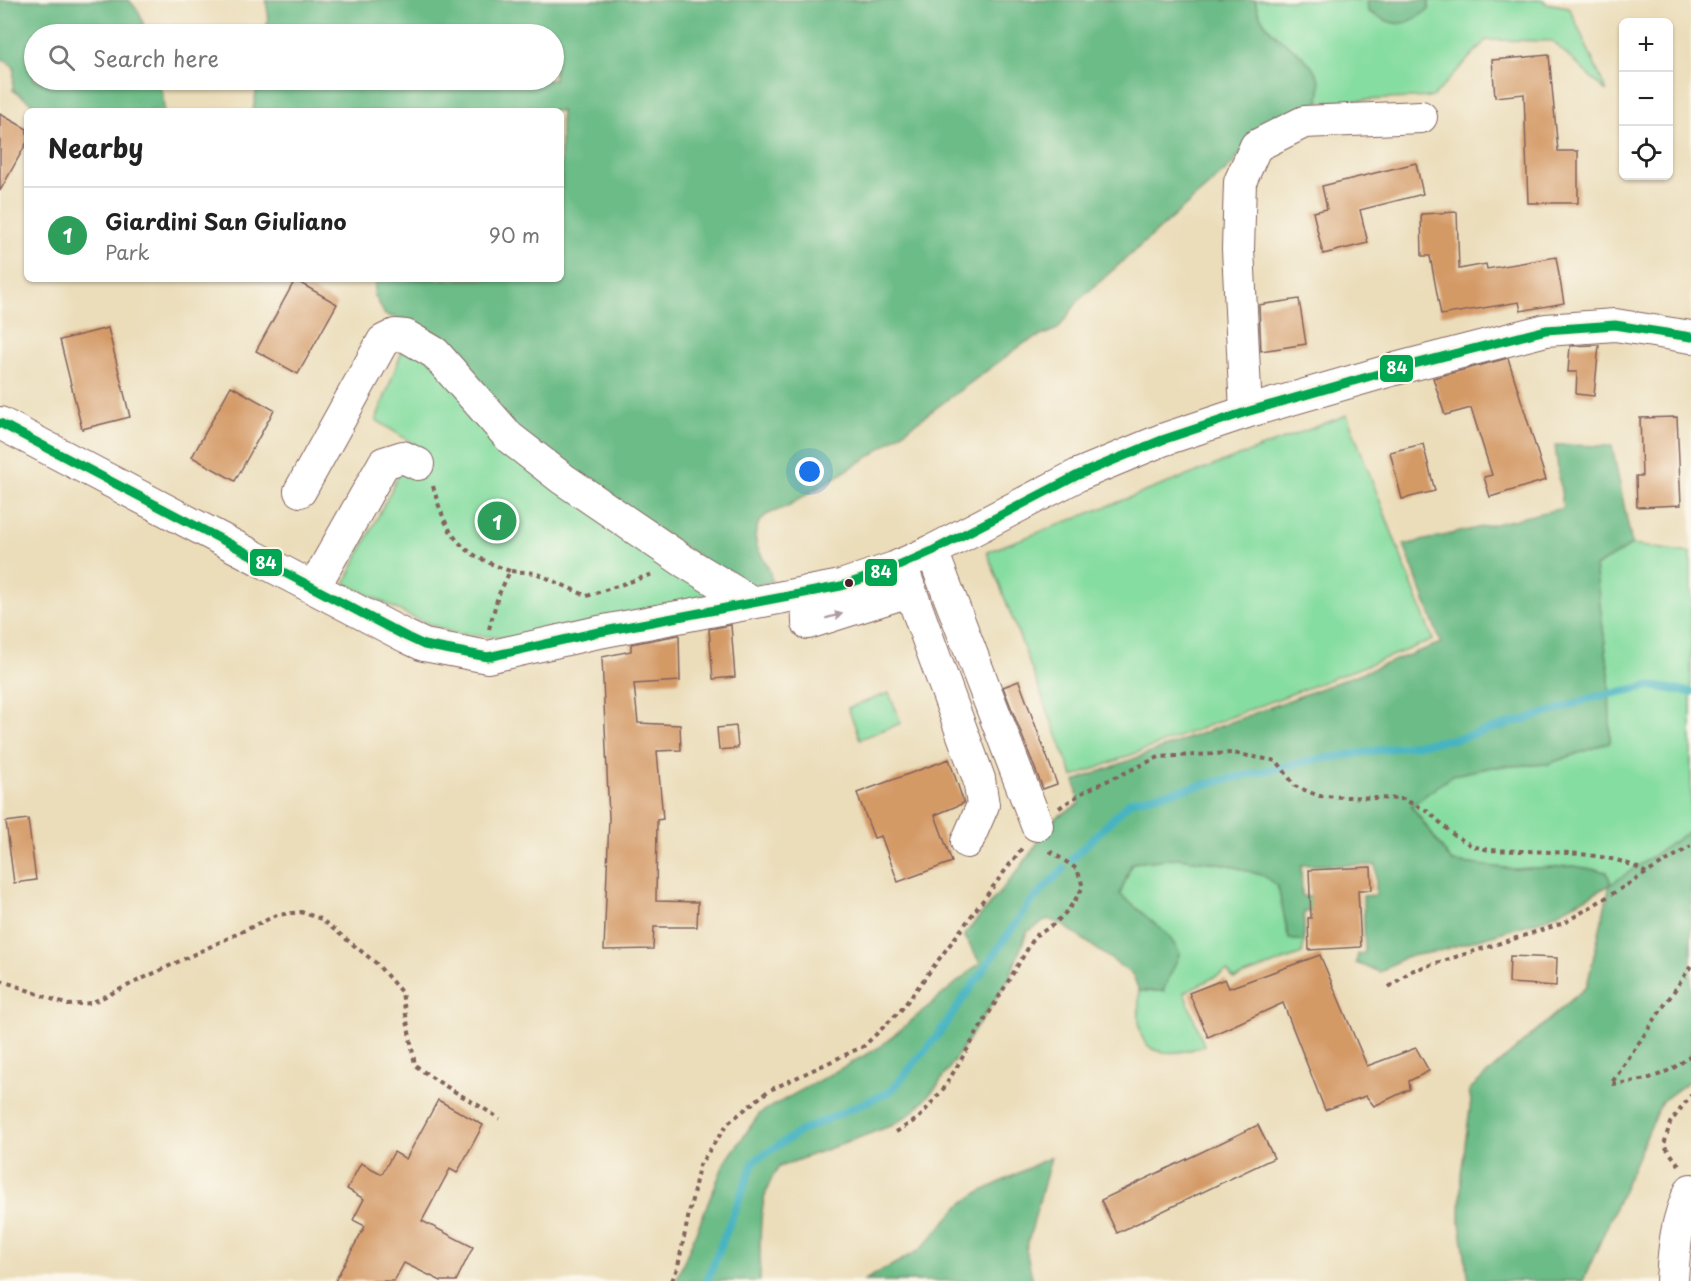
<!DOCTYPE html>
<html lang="en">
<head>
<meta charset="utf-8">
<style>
	body { margin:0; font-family:"Playpen Sans",sans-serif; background:#f6f6f6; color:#222 }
	.controls { position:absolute; right:18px; top:18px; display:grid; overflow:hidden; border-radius:9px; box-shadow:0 2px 4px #0004 }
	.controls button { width:54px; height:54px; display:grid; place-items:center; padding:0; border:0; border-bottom:2px solid #e0e0e0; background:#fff; color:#222; font:30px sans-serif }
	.you { position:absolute; left:810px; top:472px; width:21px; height:21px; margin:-15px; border:4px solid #fff; border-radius:50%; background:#1a73e8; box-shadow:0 0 0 9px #1a73e833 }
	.badge { display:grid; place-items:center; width:39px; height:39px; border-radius:50%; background:#1f6fb2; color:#fff; font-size:20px; font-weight:700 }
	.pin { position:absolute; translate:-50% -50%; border:3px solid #fff; box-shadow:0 2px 6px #0006 }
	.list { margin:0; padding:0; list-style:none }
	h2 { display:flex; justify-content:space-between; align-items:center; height:78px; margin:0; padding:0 24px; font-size:26px }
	h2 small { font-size:20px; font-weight:400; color:#767676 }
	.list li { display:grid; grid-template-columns:39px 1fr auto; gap:18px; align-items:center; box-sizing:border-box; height:96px; padding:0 24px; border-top:2px solid #e0e0e0 }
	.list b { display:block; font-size:22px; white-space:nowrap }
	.list p { margin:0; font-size:20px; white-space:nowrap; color:#767676 }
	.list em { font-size:20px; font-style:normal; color:#767676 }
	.icon { flex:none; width:33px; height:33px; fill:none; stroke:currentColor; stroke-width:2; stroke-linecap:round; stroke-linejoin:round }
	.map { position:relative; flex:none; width:1691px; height:1281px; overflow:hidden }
	.search { position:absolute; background:#fff; box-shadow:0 2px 4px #0004; left:24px; top:24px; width:540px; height:66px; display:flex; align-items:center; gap:15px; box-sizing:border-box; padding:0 21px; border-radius:33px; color:#767676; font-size:22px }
	.panel { position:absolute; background:#fff; box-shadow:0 2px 4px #0004; left:24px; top:108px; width:540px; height:174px; border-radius:9px }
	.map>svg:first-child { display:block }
</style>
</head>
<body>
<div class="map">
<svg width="1691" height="1281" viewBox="0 0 1691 1281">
	<rect width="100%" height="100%" fill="#fbf7ec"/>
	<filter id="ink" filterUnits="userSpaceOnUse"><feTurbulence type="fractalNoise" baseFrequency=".0167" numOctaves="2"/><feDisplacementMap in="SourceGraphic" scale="12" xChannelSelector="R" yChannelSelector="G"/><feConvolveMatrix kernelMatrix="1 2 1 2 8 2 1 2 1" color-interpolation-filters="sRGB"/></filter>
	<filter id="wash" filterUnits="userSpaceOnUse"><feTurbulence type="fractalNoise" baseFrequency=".008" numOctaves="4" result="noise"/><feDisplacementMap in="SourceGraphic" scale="24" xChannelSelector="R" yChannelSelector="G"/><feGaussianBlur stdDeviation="1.35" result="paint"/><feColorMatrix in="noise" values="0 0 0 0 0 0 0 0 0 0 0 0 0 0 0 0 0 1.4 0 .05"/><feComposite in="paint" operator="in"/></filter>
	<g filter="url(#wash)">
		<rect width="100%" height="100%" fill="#ebddba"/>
		<g fill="#86dda1" stroke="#687e66" stroke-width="1.5">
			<path d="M1255,0h112l1,11 61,-2v-9h115l1,3 24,4 38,85 -55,-51 -66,-1 -53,57 -114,5c0,-7 3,-17 0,-23 -14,-34 -57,-38 -64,-79z"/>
			<path d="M406,341l324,253 -217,45 -61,-6 -42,-17 -65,-33 69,-139 -38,-24z"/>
			<path d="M1347,415l86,225 -360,137 -86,-225z"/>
			<path d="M1632,545l59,8v277l-80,55 -4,-13 -33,-6 -60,3 -62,-7 -41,-57 41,-30 41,-8 55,-3 62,-22 -1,-68 -14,-107z"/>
			<path d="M889,693l12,30 -41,16 -12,-31z"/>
			<path d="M1177,858c22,2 92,9 101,30 6,16 6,35 11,51l15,2 -2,13 -68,25 -7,-8 -43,21 20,53c-16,7 -50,15 -61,-6 -6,-13 -4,-34 -4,-48h25l-44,-96 12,-32z"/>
		</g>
		<g fill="#6cbc87" stroke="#5b6e59" stroke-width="1.5">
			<path d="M0,0h129l10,12 8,22h-113v46h122l7,14 1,17h-121l-30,-21 1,-23 -14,-10z"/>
			<path d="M266,0h989c7,41 50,45 64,79 3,6 0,16 0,23l-44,15 -18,13 -24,34 -154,136 -21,29 -32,13 -154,113 -84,51 -22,9 -8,9 -3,12 2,11 12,22 3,12 -25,8 -234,-157 -46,-65 -31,-34 -28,-12 -23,-6 -11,-21 2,-15h185v-168h-308l5,-31h296v-46h-288l2,-20z"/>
			<path d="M1367,0h62v9c-25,20 -35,18 -61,2z"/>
			<path d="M1555,445l57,1 20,99 -37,22 14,107 1,68 -62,22 -55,3 -40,8 -42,31 41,56 62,7 60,-3 33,6 4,12 80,-54v250l-29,21 -79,180h-114l-9,-58 1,-48 10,-74 -2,-11 118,-104 23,-101 -65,34 -106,32 -34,6 -25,15 -24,-9 2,-9 7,-1 -2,-57 13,-1v-30h-75l1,31 9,1 2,15h-9v29l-15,-2 -11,-52 -14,-11 -39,-12 -48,-6 -45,5 -12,31 48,41 12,18 -17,38h-24l-6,-16 -70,-50 -15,-6 -21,13 -18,47 -72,107 -23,25 -21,14 -114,42c-24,30 -18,77 -19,114h-84l48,-117 36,-51 120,-66 100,-84 -16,-28 56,-67 35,-50 24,-14 -4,-23 366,-138 -37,-98 159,-37z"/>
			<path d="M1051,1157l-25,93 7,31h-170l57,-31 39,-44 17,-12z"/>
		</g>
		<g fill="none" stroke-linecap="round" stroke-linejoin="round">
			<g stroke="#46b4c1" stroke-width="8">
				<path d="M1072,859l59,-58 183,-41 146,-22 91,-26 40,-14 58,-12 42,6"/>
				<path d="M707,1281l47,-120 47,-30 90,-40 46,-55 93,-133 33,-34"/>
			</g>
		</g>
		<g id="blocks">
			<g fill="#d49a66">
				<path d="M1549,55l9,96h20v52h-50l-4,-109 -29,3 -3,-37z"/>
				<path d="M0,114l27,15v13l-27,49z"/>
				<path d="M1416,163l7,31 -63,16 8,33 -45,11 -10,-42 14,-3 -5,-23z"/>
				<path d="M1457,212l2,57 27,-5 1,5 69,-12 8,46 -43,8 -2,-9 -78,13 -11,-59h-8l-1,-42z"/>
				<path d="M295,280l42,24 -39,70 -42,-23z"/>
				<path d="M1299,299l7,45 -45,7 -2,-46z"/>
				<path d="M108,328l22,89 -48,12 -22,-89z"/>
				<path d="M1594,345h5l-5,51 -18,-2 1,-22h-9l2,-26z"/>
				<path d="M1508,358l38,122 -56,17 -6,-20 8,-2 -21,-67 -26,7 -12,-37z"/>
				<path d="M231,386l43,24 -39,71 -43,-24z"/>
				<path d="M1677,417l4,88 -44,2 -1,-31h6l-2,-58z"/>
				<path d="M1423,444l12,47 -33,8 -12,-47z"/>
				<path d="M731,625l4,52 -22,2 -4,-50z"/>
				<path d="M679,635l1,46 -46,3 4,39 42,2 1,25 -24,1 6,68 -6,1 -1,81 42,1 -1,25h-43l-1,22 -49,1 5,-132 -7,-161 29,-6v-7z"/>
				<path d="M1019,681l38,103 -14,5 -40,-102z"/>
				<path d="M736,726l2,22 -19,2 -2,-22z"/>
				<path d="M949,759l15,44 -29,12 17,47 -54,20 -17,-46 -7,2 -17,-45z"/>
				<path d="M28,819l8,61 -22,3 -8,-61z"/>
				<path d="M1371,867l1,23h-14l3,57 -52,3 -1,-32h3l-2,-48z"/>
				<path d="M1320,955l47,111 49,-18 13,23 -20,10 1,8 -36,17 -8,-10 -41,14 -42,-107 -75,34 -19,-44 36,-14 4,9z"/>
				<path d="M1510,956l47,2 -1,28 -47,-3z"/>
				<path d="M438,1100l45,25 -26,48 -7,-4 -28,52 51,26 -17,34h-15l-37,-18 -10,18h-59l30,-55 -12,-6 11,-21 -17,-10 14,-26 21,11 12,-22 12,7z"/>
				<path d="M1258,1125l16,33 -157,75 -16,-33z"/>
			</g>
		</g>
	</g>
	<g filter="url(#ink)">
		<use href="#blocks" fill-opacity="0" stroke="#82625d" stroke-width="1.5"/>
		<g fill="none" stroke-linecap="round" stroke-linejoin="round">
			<defs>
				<g id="minor">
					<path d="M1246,412l-8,-163 2,-67 16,-36 48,-24 117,-5"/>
					<path d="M0,423l407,214 17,8 64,12 106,-24 247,-47 53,-18 38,-17 146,-76 84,-35 84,-28 149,-43 151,-39 69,-5 76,12"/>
					<path d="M300,491l83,-150 12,-6 11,1 29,17 75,85 53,41 119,81 69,42"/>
					<path d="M932,551l105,274"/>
					<path d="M901,565l78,214 4,26 -16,37"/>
					<path d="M314,587l70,-124 19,-6 15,7"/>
					<path d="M807,592l1,31 101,-32"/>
					<path d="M1672,1281c2,-32 4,-61 19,-91"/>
				</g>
			</defs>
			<use href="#minor" stroke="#82625d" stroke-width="34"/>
			<g stroke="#82625d" stroke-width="4" stroke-dasharray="4.5 4.5" stroke-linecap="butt">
				<path d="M433,486c14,51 26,67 77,85"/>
				<path d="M489,629l9,-33 12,-25 26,2 51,23 66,-22"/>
				<path d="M1059,808l26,-17 74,-34 73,-4 45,8 18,25 24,10 84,3 26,13 22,21 21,13 17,4c41,2 125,-1 157,23"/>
				<path d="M1691,966l-80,118c30,-2 57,-8 80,-29"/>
				<path d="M0,980l68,25 23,-2 186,-88 24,-3 20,7 55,44 26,30 13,72c26,21 57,35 85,54"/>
				<path d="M1389,987l22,-16 153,-48 127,-77"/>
				<path d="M896,1132l23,-14 25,-30 92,-153c23,-11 35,-27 47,-48l-6,-18 -30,-20"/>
				<path d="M1679,1165l-15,-20 6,-22 21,-28"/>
				<path d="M672,1281l6,-15 21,-100 29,-43 40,-32 96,-45 37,-36 121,-162"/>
			</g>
			<use href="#minor" stroke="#fff" stroke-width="32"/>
			<defs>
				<path id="bus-1" d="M0,423l407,214 17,8 64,12 106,-24 247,-47 53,-18 38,-17 146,-76 84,-35 84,-28 149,-43 151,-39 69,-5 76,12"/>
			</defs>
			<use href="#bus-1" stroke="#fbf7ec" stroke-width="14"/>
			<use href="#bus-1" stroke="#00a651" stroke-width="9"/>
		</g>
		<defs><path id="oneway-solid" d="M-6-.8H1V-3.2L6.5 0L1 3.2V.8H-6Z" transform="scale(1.5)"/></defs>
		<use fill="#ae9aa0" href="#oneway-solid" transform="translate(834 616) rotate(-15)"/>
	</g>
	<circle fill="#4a1f2b" stroke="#fbf7ec" stroke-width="2" cx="849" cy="583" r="5"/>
	<g stroke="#fbf7ec" stroke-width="2">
		<rect x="1379" y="354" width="35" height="29" rx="6" fill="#00a651"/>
		<rect x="249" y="548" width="34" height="29" rx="6" fill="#00a651"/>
		<rect x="864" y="558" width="34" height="29" rx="6" fill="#00a651"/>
	</g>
	<g font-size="16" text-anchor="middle" font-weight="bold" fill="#fff">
		<text x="1397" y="374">84</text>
		<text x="266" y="569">84</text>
		<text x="881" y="578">84</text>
	</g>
</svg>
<div class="controls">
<button>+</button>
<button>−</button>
<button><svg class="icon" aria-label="locate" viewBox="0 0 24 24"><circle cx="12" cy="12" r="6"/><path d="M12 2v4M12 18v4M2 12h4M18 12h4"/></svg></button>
</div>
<div class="you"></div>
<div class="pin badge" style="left:497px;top:521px;background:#2e9e5b">1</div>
<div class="search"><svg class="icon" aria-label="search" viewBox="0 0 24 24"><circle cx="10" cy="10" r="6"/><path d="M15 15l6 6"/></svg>Search here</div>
<section class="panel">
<h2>Nearby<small></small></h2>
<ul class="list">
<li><span class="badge" style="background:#2e9e5b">1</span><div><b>Giardini San Giuliano</b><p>Park</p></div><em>90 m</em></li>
</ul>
</section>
</div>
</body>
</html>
